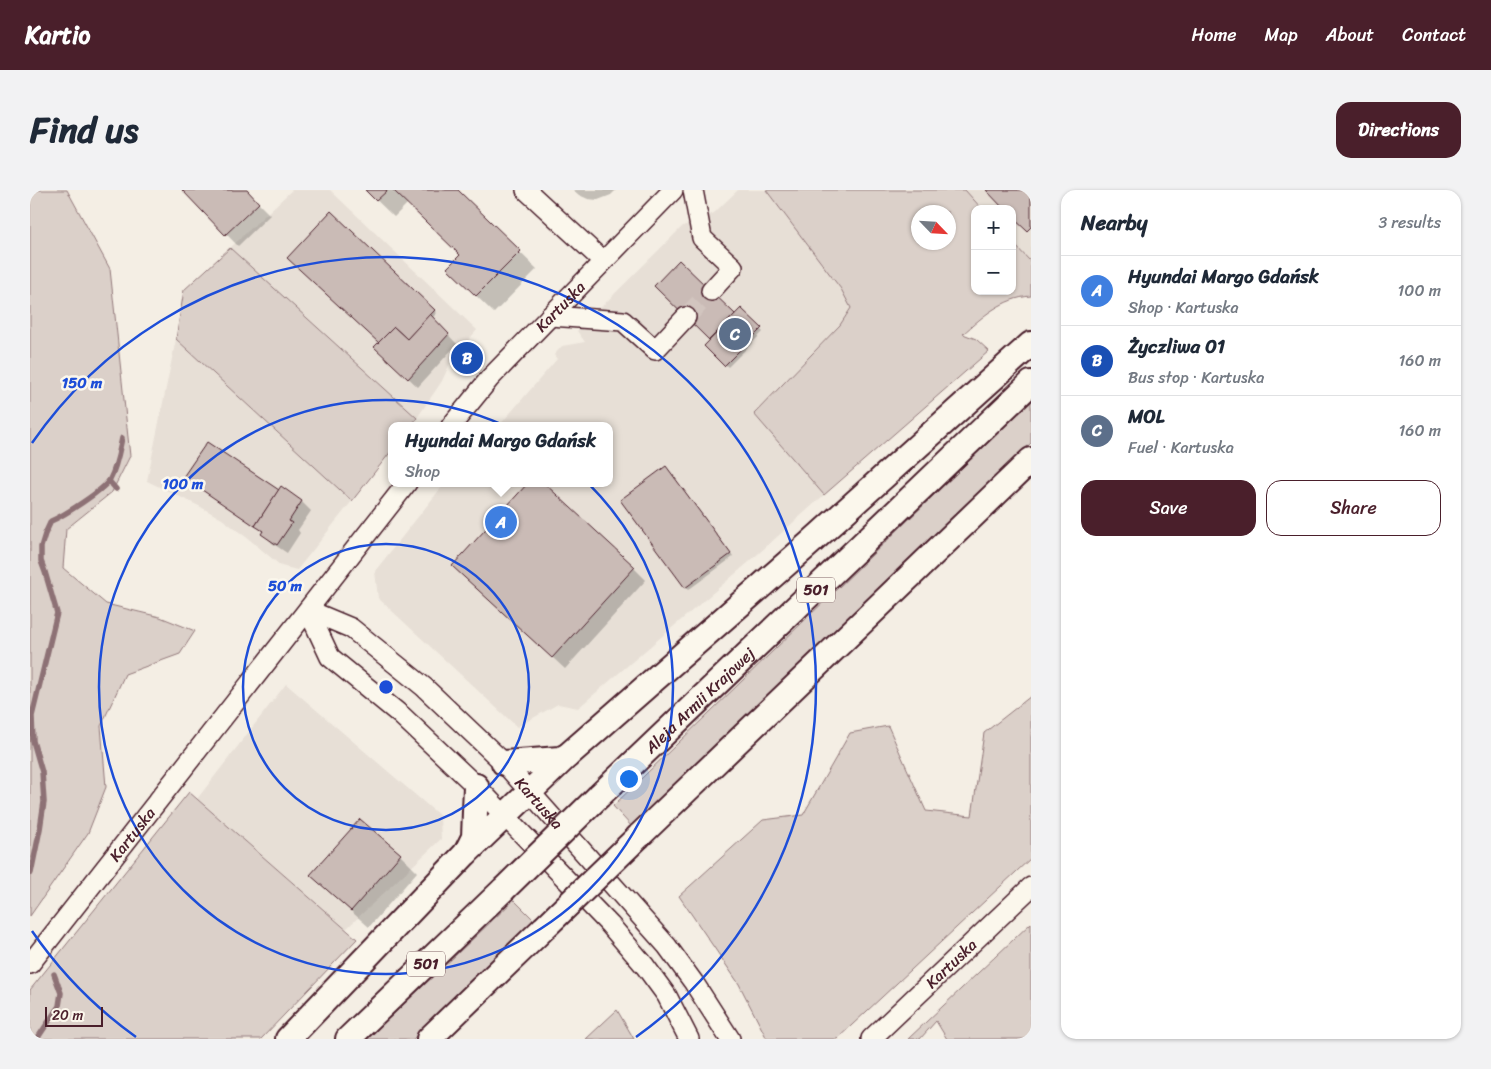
<!DOCTYPE html>
<html lang="en">
<head>
<meta charset="utf-8">
<style>
	body { margin:0; font-family:Sriracha,sans-serif; background:#f2f2f3; color:#1f2937 }
	.controls { position:absolute; right:15px; top:15px; display:grid; overflow:hidden; border-radius:10px; box-shadow:0 1px 4px #0004 }
	.controls button { width:45px; height:45px; display:grid; place-items:center; padding:0; border:0; border-bottom:1px solid #e0e1e3; background:#fff; color:#1f2937; font:25px sans-serif }
	.compass { position:absolute; left:881px; top:15px; width:45px; height:45px; border-radius:50%; background:#fff; box-shadow:0 1px 4px #0004; rotate:115deg }
	.scale { position:absolute; left:15px; bottom:12px; width:58px; box-sizing:border-box; padding-left:5px; border:2px solid #4a1f2b; border-top:0; font-size:14px; line-height:18px; white-space:nowrap; color:#4a1f2b; -webkit-text-stroke:4px #fbf7ec; paint-order:stroke }
	.you { position:absolute; left:598px; top:588px; width:18px; height:18px; margin:-12px; border:4px solid #fff; border-radius:50%; background:#1a73e8; box-shadow:0 0 0 8px #1a73e833 }
	.badge { display:grid; place-items:center; width:32px; height:32px; border-radius:50%; background:#4a1f2b; color:#fff; font-size:16px; font-weight:700 }
	.pin { position:absolute; translate:-50% -50%; border:2px solid #fff; box-shadow:0 1px 5px #0006 }
	.popup { position:absolute; left:358px; top:232px; width:225px; height:65px; box-sizing:border-box; display:grid; place-content:center; border-radius:10px; background:#fff; filter:drop-shadow(0 1px 4px #0005); font-size:16px; white-space:nowrap; color:#747a83 }
	.popup b { font-size:19px; color:#1f2937 }
	.popup::after { content:''; position:absolute; left:50%; top:100%; margin-left:-10px; border:10px solid transparent; border-top-color:#fff }
	.list { margin:0; padding:0; list-style:none }
	h2 { display:flex; justify-content:space-between; align-items:center; height:65px; margin:0; padding:0 20px; font-size:21px }
	h2 small { font-size:16px; font-weight:400; color:#747a83 }
	.list li { display:grid; grid-template-columns:32px 1fr auto; gap:15px; align-items:center; box-sizing:border-box; height:70px; padding:0 20px; border-top:1px solid #e0e1e3 }
	.list b { display:block; font-size:19px; white-space:nowrap }
	.list p { margin:0; font-size:16px; white-space:nowrap; color:#747a83 }
	.list em { font-size:16px; font-style:normal; color:#747a83 }
	.actions { display:flex; gap:10px; padding:15px 20px }
	.actions a { flex:1; padding:11px 0; border:1px solid #4a1f2b; border-radius:15px; text-align:center; font-size:18px; color:#4a1f2b }
	.actions .main { background:#4a1f2b; color:#fff }
	.map { position:relative; flex:none; width:1001px; height:849px; overflow:hidden; border-radius:15px }
	header { display:flex; align-items:center; gap:30px; box-sizing:border-box; height:70px; padding:0 25px; background:#4a1f2b; color:#fff }
	header strong { font-size:24px }
	nav { display:flex; gap:28px; margin-inline-start:auto; font-size:18px }
	.intro { display:flex; align-items:center; justify-content:space-between; box-sizing:border-box; height:120px; padding:0 30px }
	h1 { margin:0; font-size:35px }
	.button { padding:12px 22px; border-radius:15px; background:#4a1f2b; color:#fff; font-size:18px; font-weight:700 }
	main { display:flex; gap:30px; padding:0 30px }
	aside { flex:1; background:#fff; border-radius:15px; box-shadow:0 1px 4px #0004 }
	.map>svg:first-child { display:block }
</style>
</head>
<body>
<header>
<strong>Kartio</strong>
<nav><a>Home</a><a>Map</a><a>About</a><a>Contact</a></nav>
</header>
<div class="intro"><h1>Find us</h1><a class="button">Directions</a></div>
<main>
<div class="map">
<svg width="1001" height="849" viewBox="0 0 1001 849">
	<rect width="100%" height="100%" fill="#f4eee4"/>
	<filter id="ink" filterUnits="userSpaceOnUse"><feTurbulence type="fractalNoise" baseFrequency=".02" numOctaves="2"/><feDisplacementMap in="SourceGraphic" scale="10" xChannelSelector="R" yChannelSelector="G"/><feConvolveMatrix kernelMatrix="1 2 1 2 8 2 1 2 1" color-interpolation-filters="sRGB"/></filter>
	<g filter="url(#ink)">
		<g fill="#e7dfd6">
			<path d="M262,0h38l147,140 -25,29 -10,22 -25,37 -187,-170z"/>
			<path d="M708,0h28l75,99 10,19 -11,17 -86,89 70,81 -75,67 -171,146 -20,-4 -41,23 -139,-129 -3,-27 70,-88h165v-57h-111l58,-67 -3,-4 8,-9 23,-4 -8,-11 106,-105 31,-13z"/>
			<path d="M935,0h66v72l-19,-20v-33h-30z"/>
			<path d="M146,149l176,162 -55,69 -16,-4 -31,-26 -28,-21 -23,-13 -52,-25z"/>
			<path d="M256,494l154,132 1,23 -95,90 -149,-130z"/>
		</g>
		<g fill="#dbd0c9" stroke="#92787a" fill-rule="evenodd">
			<path d="M0,0h37l43,79 20,187 -18,36 -46,37 -3,39 43,36 54,13 35,14 -15,23 -55,20 -24,52 5,61 -18,46 -58,83z"/>
			<path d="M736,0h199l17,19h-7v82h37v-49l19,20v34c-28,2 -48,20 -68,38l13,5 13,12 -165,144 -70,-81 86,-89 11,-17 -10,-19zM888,22h30v30h-30z"/>
			<path d="M200,58l187,170 -6,8h-19v24l-40,51 -176,-162 8,-49z"/>
			<path d="M1001,211v42l-399,384 -19,-21z"/>
			<path d="M1001,506v162l-194,181h-70l-28,-55 -60,-88 84,-76 40,-5 47,-82 38,-7 38,85 46,5 12,-83z"/>
			<path d="M159,602l168,147 -96,100h-231v-49z"/>
			<path d="M484,710l22,22 -123,117h-46z"/>
			<path d="M1001,733v116h-84l-11,-18 -16,18h-12z"/>
			<path d="M587,820l17,29h-48z"/>
		</g>
		<g fill="#0003">
			<path d="M153,0h62l25,25 -32,31z"/>
			<path d="M336,0h90l81,79 -43,44 -28,-27 -4,-31 -54,-52 -14,14z"/>
			<path d="M543,0h43l-5,5 -13,5 -10,-1 -9,-4z"/>
			<path d="M301,23l106,100 -5,5 25,26 -39,43 -33,-31z"/>
			<path d="M649,72l56,54 6,-6 22,22 -35,35 -22,-21 5,-6 -55,-54z"/>
			<path d="M639,280l64,87 -45,33 -2,-2z"/>
			<path d="M251,298l21,14 9,9 -13,19 2,3 -13,20 -15,-10 -13,-15 19,-37z"/>
			<path d="M604,378l12,12 -81,89 -99,-91z"/>
			<path d="M370,665l17,17 -48,55 -40,-35 -17,-17z"/>
		</g>
		<g fill="none" stroke-linecap="round" stroke-linejoin="round">
			<g stroke="#8d7174" stroke-width="5.5">
				<path d="M79,291l7,8"/>
				<path d="M1,683l9,-44 4,-27 -2,-30 -9,-31 -1,-25 25,-103 -12,-41 -4,-11v-14l4,-13 6,-13c12,-5 53,-31 59,-42 7,-13 9,-27 12,-41"/>
				<path d="M7,849l22,-33 2,-13 -7,-19"/>
			</g>
		</g>
		<g fill="#cabbb6" stroke="#4a1f2b">
			<path d="M152,0h65l12,13 -34,32z"/>
			<path d="M335,0h23l-12,11z"/>
			<path d="M363,0h65l63,61 -45,45 -29,-28 13,-13z"/>
			<path d="M956,0h45v37l-4,4 -15,-14v-8h-8z"/>
			<path d="M301,21l104,99 -28,29 -13,-12 -15,16 -92,-85z"/>
			<path d="M649,70l56,54 -26,26 -55,-54z"/>
			<path d="M711,118l21,20 -38,38 -20,-20z"/>
			<path d="M400,124l19,20 -41,45 -34,-32 20,-20 13,12z"/>
			<path d="M177,252l72,48 -24,36 -72,-49z"/>
			<path d="M636,276l65,88 -46,34 -65,-88z"/>
			<path d="M498,293h16l91,84 -83,91 -100,-92z"/>
			<path d="M251,296l21,15 -13,20 3,2 -15,22 -16,-11 2,-3 -8,-5z"/>
			<path d="M330,629l41,35 -50,57 -41,-36z"/>
		</g>
		<g fill="none" stroke-linecap="round" stroke-linejoin="round">
			<path stroke="#d2c5bf" stroke-width="19" stroke-dasharray="19 9" stroke-linecap="butt" d="M656,127l25,-26"/>
			<defs>
				<g id="minor">
					<path d="M496,0l77,71"/>
					<path d="M663,0l9,48 31,29 -22,24"/>
					<path d="M520,126l73,5 32,29 31,-33"/>
					<path id="s1" d="M421,236l39,-48 183,-188"/>
					<path id="s2" d="M278,420l43,18 73,59 80,76 163,183 27,37 36,56"/>
					<path d="M278,420l22,47 72,59 74,70 134,139 35,41 22,30 22,43"/>
					<path id="s3" d="M0,774l377,-481"/>
					<path id="s4" d="M841,849l160,-152"/>
				</g>
				<g id="major">
					<path d="M474,573l56,-4 7,-3"/>
					<path id="s5" d="M569,606l432,-413"/>
					<path d="M609,646l392,-376"/>
					<path d="M436,663l8,-16 2,-51"/>
					<path d="M258,849l177,-185 102,-98 242,-212 222,-200"/>
					<path d="M318,849l156,-150"/>
					<path d="M399,849l115,-111"/>
				</g>
			</defs>
			<use href="#minor" stroke="#4a1f2b" stroke-width="22"/>
			<use href="#major" stroke="#4a1f2b" stroke-width="28"/>
			<use href="#minor" stroke="#fbf7ec" stroke-width="19"/>
			<use href="#major" stroke="#fbf7ec" stroke-width="24"/>
			<defs>
				<g id="major-bridge">
					<path d="M474,699l95,-93"/>
					<path d="M514,738l95,-92"/>
				</g>
			</defs>
			<use href="#major-bridge" stroke="#4a1f2b" stroke-width="28" stroke-linecap="butt"/>
			<use href="#major-bridge" stroke="#fbf7ec" stroke-width="24"/>
		</g>
	</g>
	<g fill="none" stroke="#1d4ed8" stroke-width="2.5">
		<circle cx="356" cy="497" r="143"/>
		<circle cx="356" cy="497" r="287"/>
		<path d="M106 847A430 430 0 0 1 2 741M2 253A430 430 0 1 1 606 847"/>
	</g>
	<g text-anchor="middle" dominant-baseline="central" stroke-width="5" stroke-linejoin="round" paint-order="stroke">
		<g fill="#fbf7ec" stroke="#7f6065" stroke-width="1">
			<rect x="767" y="387.5" width="38" height="25" rx="4"/>
			<rect x="377" y="761.5" width="38" height="25" rx="4"/>
		</g>
		<g font-size="15" font-weight="bold" fill="#4a1f2b">
			<text x="786" y="400">501</text>
			<text x="396" y="774">501</text>
		</g>
		<g font-size="16" fill="#4a1f2b" stroke="#fbf7ec">
			<text stroke="none"><textPath href="#s1" startOffset="162">Kartuska</textPath></text>
			<text stroke="none"><textPath href="#s5" startOffset="139">Aleja Armii Krajowej</textPath></text>
			<text stroke="none"><textPath href="#s2" startOffset="304">Kartuska</textPath></text>
			<text stroke="none"><textPath href="#s3" startOffset="165">Kartuska</textPath></text>
			<text stroke="none"><textPath href="#s4" startOffset="110">Kartuska</textPath></text>
		</g>
	</g>
	<circle cx="356" cy="497" r="8" fill="#1d4ed8" stroke="#fbf7ec" stroke-width="2.5"/>
	<g font-size="15" text-anchor="middle" font-weight="bold" fill="#1d4ed8" stroke="#fbf7ec" stroke-width="5" stroke-linejoin="round" paint-order="stroke">
		<text x="52" y="198">150 m</text>
		<text x="153" y="299">100 m</text>
		<text x="255" y="401">50 m</text>
	</g>
</svg>
<div class="controls">
<button>+</button>
<button>−</button>
</div>
<svg class="compass" viewBox="-18 -18 36 36"><path d="M0-13l5 13h-10z" fill="#e53935"/><path d="M0 13l5-13h-10z" fill="#747a83"/></svg>
<div class="scale">20 m</div>
<div class="you"></div>
<div class="pin badge" style="left:471px;top:332px;background:#3f7fe0">A</div>
<div class="popup"><b>Hyundai Margo Gdańsk</b>Shop</div>
<div class="pin badge" style="left:437px;top:168px;background:#1a4fb4">B</div>
<div class="pin badge" style="left:705px;top:144px;background:#5c6f8a">C</div>
</div>
<aside>
<h2>Nearby<small>3 results</small></h2>
<ul class="list">
<li><span class="badge" style="background:#3f7fe0">A</span><div><b>Hyundai Margo Gdańsk</b><p>Shop · Kartuska</p></div><em>100 m</em></li>
<li><span class="badge" style="background:#1a4fb4">B</span><div><b>Życzliwa 01</b><p>Bus stop · Kartuska</p></div><em>160 m</em></li>
<li><span class="badge" style="background:#5c6f8a">C</span><div><b>MOL</b><p>Fuel · Kartuska</p></div><em>160 m</em></li>
</ul>
<div class="actions"><a class="main">Save</a><a>Share</a></div>
</aside>
</main>
</body>
</html>
